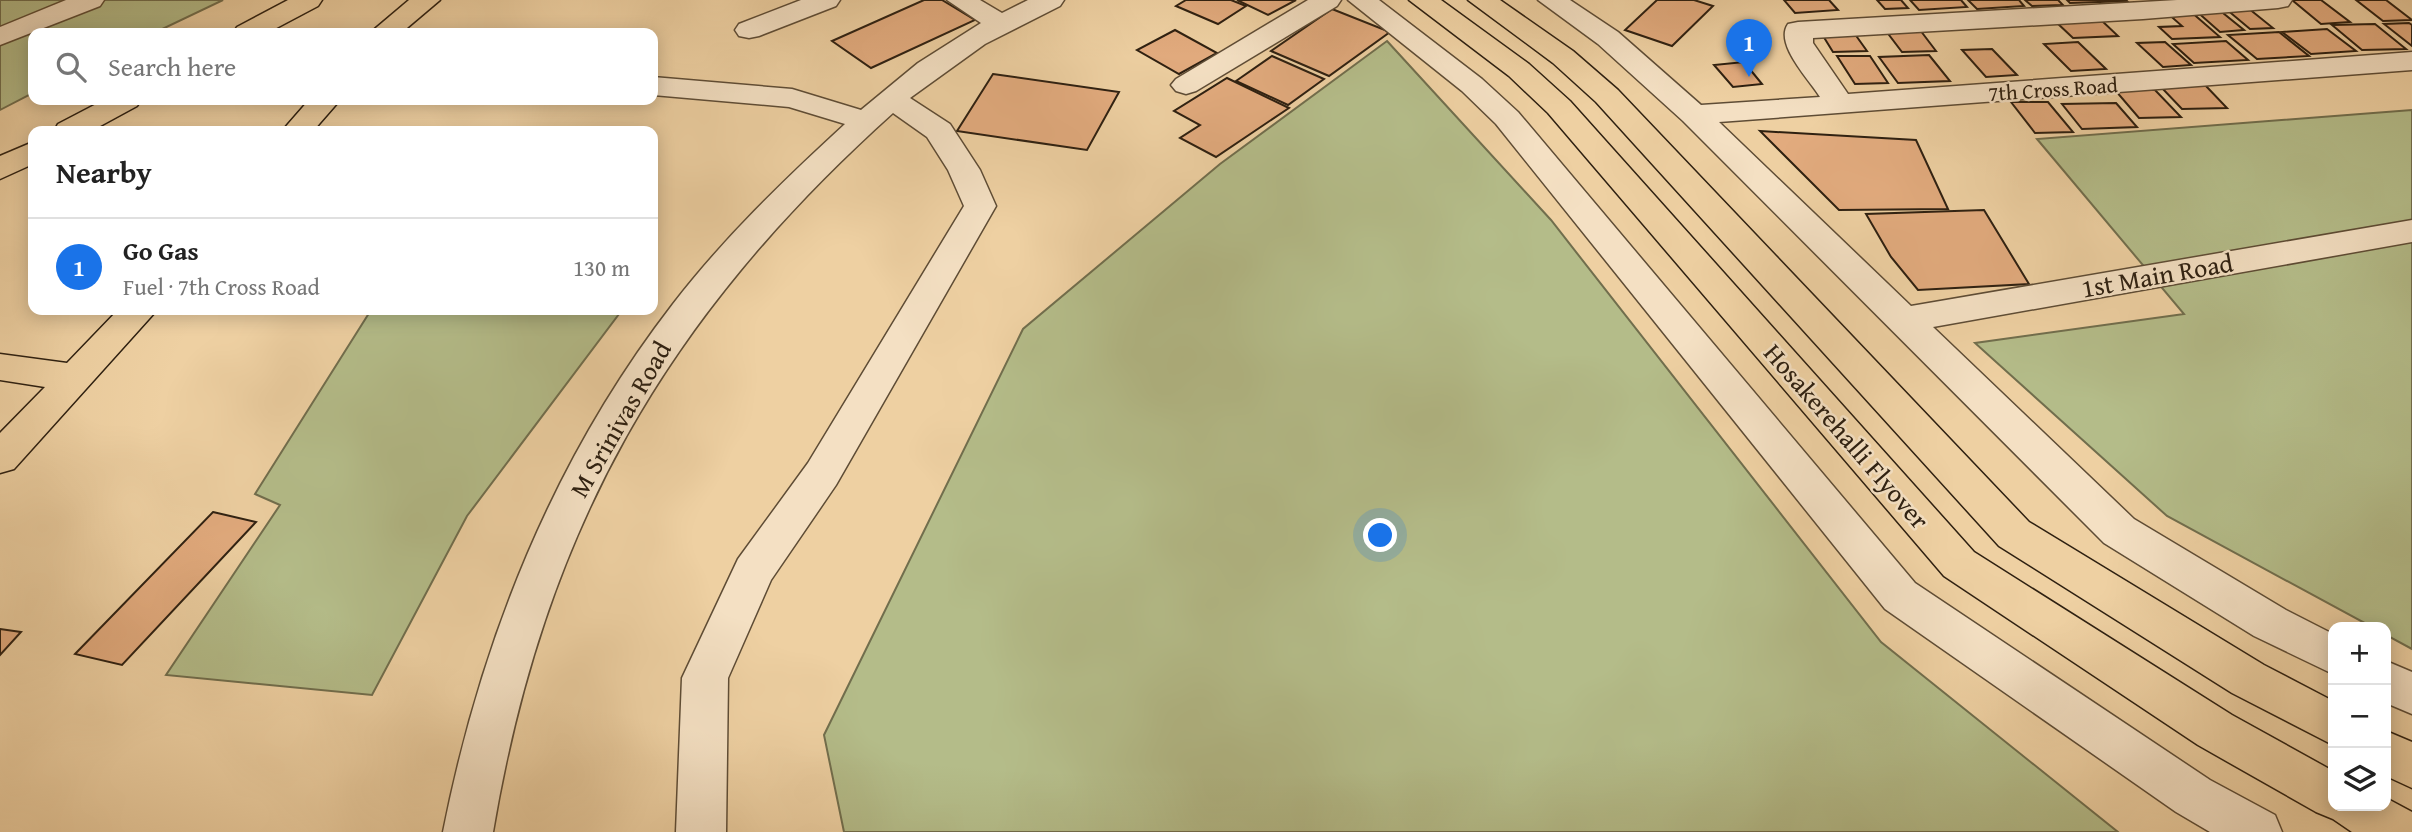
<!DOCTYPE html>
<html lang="en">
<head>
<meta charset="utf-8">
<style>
	body { margin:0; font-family:"Gentium Book Plus",serif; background:#f2f2f2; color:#222 }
	.controls { position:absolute; right:21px; bottom:21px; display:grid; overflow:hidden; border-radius:14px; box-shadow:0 4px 18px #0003 }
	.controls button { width:63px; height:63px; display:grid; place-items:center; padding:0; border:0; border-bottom:2px solid #e0e0e0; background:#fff; color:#222; font:35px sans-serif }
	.you { position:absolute; left:1381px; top:536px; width:24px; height:24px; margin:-18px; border:5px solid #fff; border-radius:50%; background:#1a73e8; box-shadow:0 0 0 10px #1a73e833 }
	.badge { display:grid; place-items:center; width:46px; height:46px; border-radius:50%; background:#1a73e8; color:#fff; font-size:23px; font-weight:700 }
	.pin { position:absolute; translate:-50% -58px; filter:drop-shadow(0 2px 4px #0008) }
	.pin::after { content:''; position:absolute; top:37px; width:24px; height:21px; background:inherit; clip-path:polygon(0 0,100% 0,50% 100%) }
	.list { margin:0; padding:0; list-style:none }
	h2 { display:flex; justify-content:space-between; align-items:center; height:91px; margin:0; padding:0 28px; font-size:30px }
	h2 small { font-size:23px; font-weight:400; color:#767676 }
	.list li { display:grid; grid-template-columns:46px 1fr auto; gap:21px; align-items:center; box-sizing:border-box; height:98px; padding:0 28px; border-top:2px solid #e0e0e0 }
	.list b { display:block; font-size:26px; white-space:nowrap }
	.list p { margin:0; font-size:23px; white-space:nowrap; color:#767676 }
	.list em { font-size:23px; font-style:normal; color:#767676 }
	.icon { flex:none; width:38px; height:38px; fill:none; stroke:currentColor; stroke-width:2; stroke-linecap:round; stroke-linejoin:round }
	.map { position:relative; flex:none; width:2412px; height:832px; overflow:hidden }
	.search { position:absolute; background:#fff; box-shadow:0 4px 18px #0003; left:28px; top:28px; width:630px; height:77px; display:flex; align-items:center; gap:18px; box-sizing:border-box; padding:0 24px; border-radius:14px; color:#767676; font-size:26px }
	.panel { position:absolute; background:#fff; box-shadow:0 4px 18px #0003; left:28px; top:126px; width:630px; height:189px; border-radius:14px }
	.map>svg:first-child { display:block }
</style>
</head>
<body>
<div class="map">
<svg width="2412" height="832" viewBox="0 0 2412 832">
	<rect width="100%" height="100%" fill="#eed0a2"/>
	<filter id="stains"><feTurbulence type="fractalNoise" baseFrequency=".00286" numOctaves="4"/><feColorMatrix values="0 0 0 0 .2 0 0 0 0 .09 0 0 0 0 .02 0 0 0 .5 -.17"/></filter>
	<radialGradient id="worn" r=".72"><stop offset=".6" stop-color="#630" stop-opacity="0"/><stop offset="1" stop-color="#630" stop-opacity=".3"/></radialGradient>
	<g fill="#b4bc89" stroke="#716e4d" stroke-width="2">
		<path d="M0,0h223l-69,33h-121v60l-33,17z"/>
		<path d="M1387,41l164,179 330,422 237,190h-1274l-20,-97 199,-406 197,-165z"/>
		<path d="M2412,110v539l-26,-14v-8h-14l-205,-111 -192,-173 209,-29 -147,-175z"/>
		<path d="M371,310h251l-155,206 -95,179 -206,-20 114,-170 -25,-11z"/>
	</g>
	<g fill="#e2ab7e" stroke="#2e2011" stroke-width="2">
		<path d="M924,0h18l33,20 -104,48 -39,-27z"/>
		<path d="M1186,0h45l15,6 -28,18 -42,-18z"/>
		<path d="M1237,0h59l-28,15z"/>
		<path d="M1657,0h37l19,6 -41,40 -47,-16z"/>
		<path d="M1784,0h45l9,10 -43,3z"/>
		<path d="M1877,0h24l7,8 -23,1z"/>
		<path d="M1910,0h51l6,7 -48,3z"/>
		<path d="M1968,0h51l5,6 -47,3z"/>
		<path d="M2025,0h33l5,5 -31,1z"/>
		<path d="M2067,0h59l1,1 -57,2z"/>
		<path d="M2292,0h29l29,22 -29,2z"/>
		<path d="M2356,0h30l26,20 -29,1z"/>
		<path d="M2248,8l25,20 -23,1 -24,-20z"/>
		<path d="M1332,9l58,23 -61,44 -58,-25z"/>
		<path d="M2218,9l26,21 -24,2 -25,-22z"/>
		<path d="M2190,11l30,26 -48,2 -13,-12 23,-1 -16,-14z"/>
		<path d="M2099,18l19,18 -45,2 -18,-17z"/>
		<path d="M2409,23l3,2v21l-28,-22z"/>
		<path d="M2375,24l31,25 -44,1 -30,-25z"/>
		<path d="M1917,26l19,25 -34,1 -19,-25z"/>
		<path d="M2327,29l29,22 -45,3 -29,-22z"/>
		<path d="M1175,30l42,23 -38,21 -42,-24z"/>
		<path d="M1852,30l15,21 -34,1 -13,-21z"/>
		<path d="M2279,32l30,24 -52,3 -29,-24z"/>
		<path d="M2226,41l22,19 -54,3 -21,-19z"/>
		<path d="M2078,42l28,27 -35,2 -27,-27z"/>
		<path d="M2165,42l26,23 -28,2 -26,-24z"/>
		<path d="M1992,49l25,26 -31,2 -24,-27z"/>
		<path d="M1929,55l21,26 -52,2 -19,-26z"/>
		<path d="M1272,56l52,23 -36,26 -52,-24z"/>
		<path d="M1837,56h33l18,27 -33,1z"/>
		<path d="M1744,62l18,22 -29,3 -19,-22z"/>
		<path d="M993,74l126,18 -32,58 -130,-19z"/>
		<path d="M1227,78l62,30 -73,49 -36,-19 20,-13 -26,-14z"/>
		<path d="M2205,85l22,23 -45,1 -22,-23z"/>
		<path d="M2115,90h40l26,27 -42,1z"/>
		<path d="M2011,102h37l25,30 -38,1z"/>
		<path d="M2116,103l21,24 -55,2 -20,-25z"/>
		<path d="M1760,131l156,9 32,69 -109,1z"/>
		<path d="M1984,210l45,74 -111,6 -27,-33 -25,-43z"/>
		<path d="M213,512l43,10 -134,143 -47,-11z"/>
		<path d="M0,629l21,3 -21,23z"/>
	</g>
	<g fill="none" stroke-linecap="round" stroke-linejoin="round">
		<defs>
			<g id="minor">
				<path d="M66,0h38l-4,6 -100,39v-18z"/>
				<path d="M801,0h39l-4,6 -77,30 -10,2 -10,-2 -4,-6 4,-6z"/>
				<path d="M947,0h33l22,13 26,-13h36l-4,6 -75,38 -75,54 40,26 30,46 16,36 -160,279 -65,95 -43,98 -2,154h-50l6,-154 56,-119 70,-96 156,-257 -16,-36 -21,-33 -34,-24c-228,205 -349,416 -400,719h-50c38,-191 110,-373 230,-528 50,-65 111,-124 172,-180l-56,-17 -136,-12v-18l139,12 69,21 57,-47 63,-40z"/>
				<path d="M1308,0h33l-4,6 -141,85 -10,3 -10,-3 -5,-6 5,-6z"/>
				<path d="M1348,0h31l103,79 36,33 397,471 295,197 65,35 7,17h-72l-34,-20 -291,-203 -389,-485 -34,-33z"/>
				<path d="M1538,0h32l48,32 83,73 119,-8c-11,-18 -46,-53 -32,-73l10,-2 379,-22h115l-4,6 -10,2 -135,11 -330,19v5l35,51 564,-42v18l-693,52 192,184 501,-86v22l-479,85 201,192 152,91 47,24v40l-79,-38 -150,-93 -421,-422 -85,-77z"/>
				<path d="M2386,661l26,11v42l-26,-11z"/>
			</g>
			<g id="highway">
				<path d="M288,0h34l-4,6 -51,27h-34l4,-6z"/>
				<path d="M409,0h31l-39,33h-31z"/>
				<path d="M1409,0h32l88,64 41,37 404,451 258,163 101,56v35h53v-8l26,14v20h-60l-19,-13 -17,-7 -118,-67 -254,-169 -396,-463 -39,-37z"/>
				<path d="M1468,0h32l73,51 45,39 411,432 235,143 69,36v44l-101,-52 -233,-147 -403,-444 -43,-39z"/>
				<path d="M104,100h37l-4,6 -46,25h-37l4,-7z"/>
				<path d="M309,100h31l-27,31h-31z"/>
				<path d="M33,142v22l-33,15v-23z"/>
				<path d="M118,310h39l-143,159 -14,4v-40l45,-46 -45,-7v-26l67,9z"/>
				<path d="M2386,731l26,11v46l-26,-12z"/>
			</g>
		</defs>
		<use href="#minor" stroke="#5e4c35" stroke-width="3"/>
		<use href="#highway" stroke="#2e2011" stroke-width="3"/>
		<use href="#minor" fill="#f4e0c3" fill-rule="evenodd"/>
		<use href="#highway" fill="#eed0a2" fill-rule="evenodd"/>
	</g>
	<g text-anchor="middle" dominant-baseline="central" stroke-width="5" stroke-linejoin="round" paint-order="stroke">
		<g font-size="21" fill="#2e2011" stroke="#f4e0c3">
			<text transform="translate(2053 89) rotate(-4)">7th Cross Road</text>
		</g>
		<g font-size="26" fill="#2e2011" stroke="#f4e0c3">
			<text transform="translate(2157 275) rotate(-10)">1st Main Road</text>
			<text transform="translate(620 419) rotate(-60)">M Srinivas Road</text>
			<text transform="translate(1847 436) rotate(49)">Hosakerehalli Flyover</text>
		</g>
	</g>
	<rect width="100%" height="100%" filter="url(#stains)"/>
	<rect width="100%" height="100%" fill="url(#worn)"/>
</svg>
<div class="controls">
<button>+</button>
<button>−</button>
<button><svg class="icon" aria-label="layers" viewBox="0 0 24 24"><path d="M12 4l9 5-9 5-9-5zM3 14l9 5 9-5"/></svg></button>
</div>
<div class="you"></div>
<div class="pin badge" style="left:1749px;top:77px">1</div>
<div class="search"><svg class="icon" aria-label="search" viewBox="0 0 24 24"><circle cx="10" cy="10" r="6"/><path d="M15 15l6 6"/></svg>Search here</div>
<section class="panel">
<h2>Nearby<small></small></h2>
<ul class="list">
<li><span class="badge">1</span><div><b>Go Gas</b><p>Fuel · 7th Cross Road</p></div><em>130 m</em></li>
</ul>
</section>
</div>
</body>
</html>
